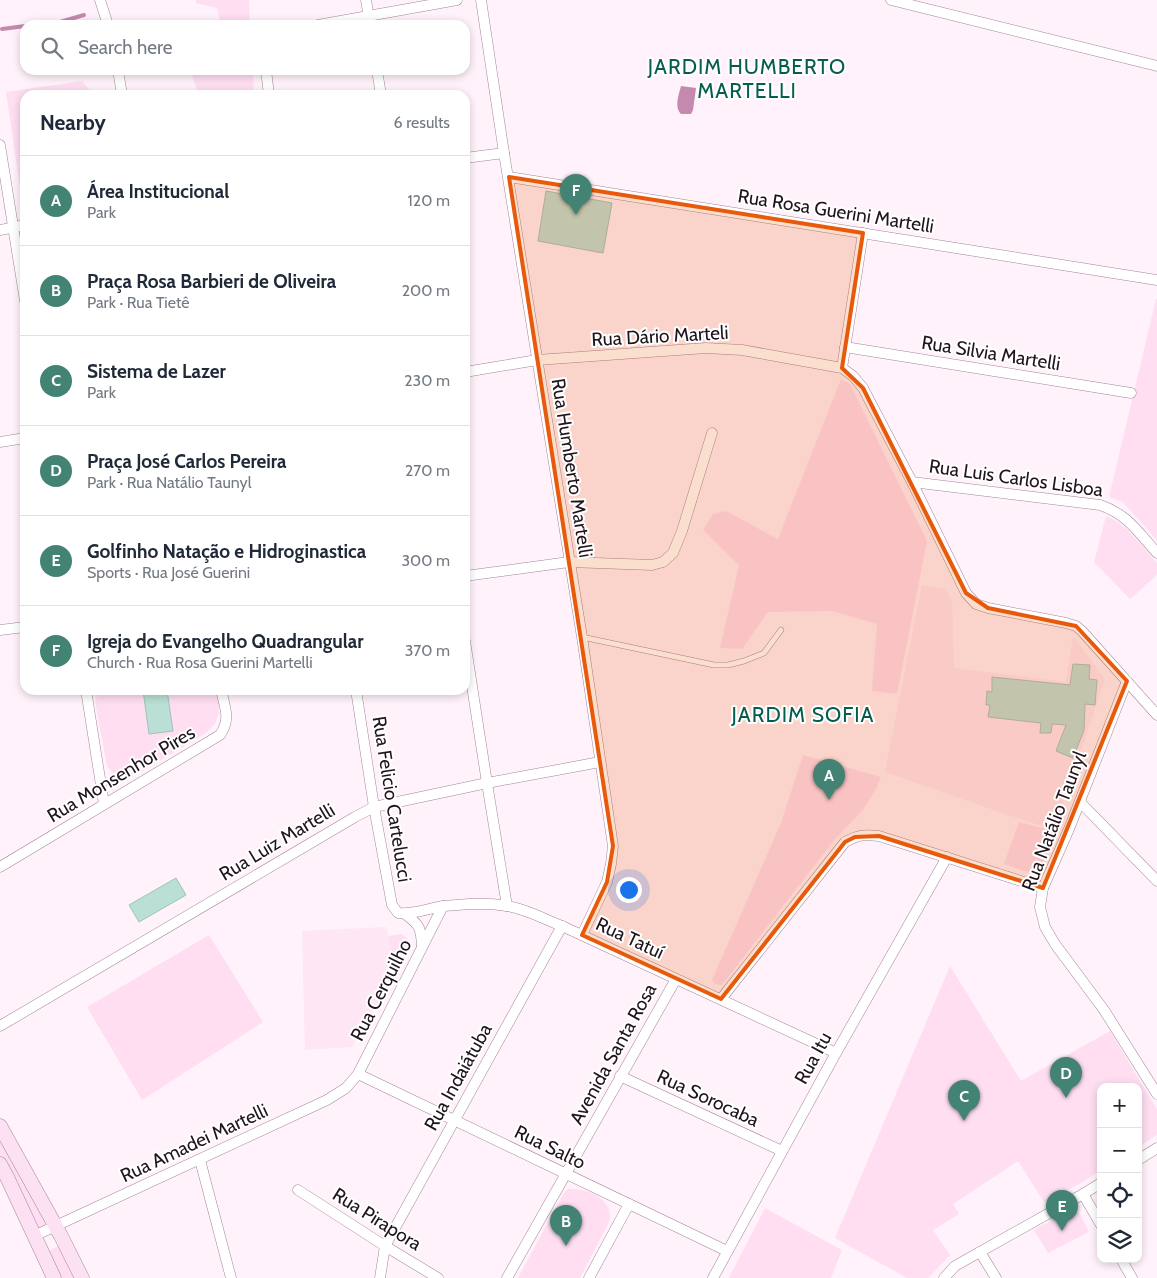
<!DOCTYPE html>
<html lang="en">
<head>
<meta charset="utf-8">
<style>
	body { margin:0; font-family:Cabin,sans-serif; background:#f2f2f3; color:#1f2937 }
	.controls { position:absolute; right:15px; bottom:15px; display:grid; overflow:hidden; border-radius:10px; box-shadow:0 2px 8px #0003 }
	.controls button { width:45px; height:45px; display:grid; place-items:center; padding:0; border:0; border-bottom:1px solid #e0e1e3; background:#fff; color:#1f2937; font:25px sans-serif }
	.you { position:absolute; left:628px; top:889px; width:18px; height:18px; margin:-12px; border:4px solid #fff; border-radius:50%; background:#1a73e8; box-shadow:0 0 0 8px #1a73e833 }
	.badge { display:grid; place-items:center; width:32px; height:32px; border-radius:50%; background:#438373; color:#fff; font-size:16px; font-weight:700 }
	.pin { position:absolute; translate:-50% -41px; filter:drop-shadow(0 1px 2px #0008) }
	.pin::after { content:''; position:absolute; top:26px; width:18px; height:15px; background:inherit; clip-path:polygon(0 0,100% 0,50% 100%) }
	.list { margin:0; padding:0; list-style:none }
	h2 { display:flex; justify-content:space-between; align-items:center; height:65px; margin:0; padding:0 20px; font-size:21px }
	h2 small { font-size:16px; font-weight:400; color:#747a83 }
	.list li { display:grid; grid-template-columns:32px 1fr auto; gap:15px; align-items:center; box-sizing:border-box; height:90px; padding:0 20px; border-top:1px solid #e0e1e3 }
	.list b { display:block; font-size:19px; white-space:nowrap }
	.list p { margin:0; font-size:16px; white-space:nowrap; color:#747a83 }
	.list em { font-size:16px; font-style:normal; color:#747a83 }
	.icon { flex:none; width:28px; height:28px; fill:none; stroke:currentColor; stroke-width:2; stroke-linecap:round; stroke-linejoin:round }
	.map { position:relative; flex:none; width:1157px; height:1278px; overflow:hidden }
	.search { position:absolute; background:#fff; box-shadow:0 2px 8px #0003; left:20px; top:20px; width:450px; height:55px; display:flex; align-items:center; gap:12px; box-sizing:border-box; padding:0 18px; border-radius:15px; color:#747a83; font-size:19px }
	.panel { position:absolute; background:#fff; box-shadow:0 2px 8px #0003; left:20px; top:90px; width:450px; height:605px; border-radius:15px }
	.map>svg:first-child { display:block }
</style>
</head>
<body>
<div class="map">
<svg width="1157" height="1278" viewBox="0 0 1157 1278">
	<rect width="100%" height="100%" fill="#fff2fa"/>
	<g fill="#fee6f5">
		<path d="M922,585l24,4 6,13 2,66 112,14 7,-46 32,43 -36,107 -16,43 -45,-14 -123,-43z"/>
		<path d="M386,927l10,44 -44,76 -47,3 -3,-119z"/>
	</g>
	<g fill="#ffdef2">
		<path d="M196,0h53l1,25h-29l-4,-17 -21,-5z"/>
		<path d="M190,70h63l1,25h-65l9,-3z"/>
		<path d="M82,81l10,12 14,2h-81v119l-1,1 -18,-123z"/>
		<path d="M1156,299h1v241l-34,-38 -14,-5z"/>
		<path d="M841,379l9,5 77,157 -30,153 -25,-3 5,-67 -45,-13 -64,1 -26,37 -22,-1 19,-83 -36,-35 10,-16 13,-3 52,28z"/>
		<path d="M1106,516c18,6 38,32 51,47v12l-27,24 -36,-37z"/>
		<path d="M99,690h118l2,8v15l-4,11 -9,9 -65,39 -14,4 -13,-2 -7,-8 -12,-64z"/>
		<path d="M803,755l78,22 -5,12 -14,22 -27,28 -113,146 -7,-1 -3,-4 69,-157z"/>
		<path d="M1019,822l34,9 -10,35 -6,4 -9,2 -24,-8z"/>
		<path d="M401,934l6,4c5,12 -6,23 -11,33l-8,-35z"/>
		<path d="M209,935l54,87 -121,78 -55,-93z"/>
		<path d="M950,966l71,115 89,-50 47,78v26l-19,12v-60h-37v83l-20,13 -37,19 -26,-41 -65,43 6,10 -26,16 17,25 -22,23h-21l-72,-40z"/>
		<path d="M0,1139l46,82 -1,5 -4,3 -5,-1 -36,-70z"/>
		<path d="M568,1189c15,-1 34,5 41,20 1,3 1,7 1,11l-30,58h-62l45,-84z"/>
		<path d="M765,1208l77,42 -11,28h-102z"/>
		<path d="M1074,1208l6,6 9,18 -41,21 -14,-23z"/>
		<path d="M61,1245l16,33h-16l-15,-26z"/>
	</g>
	<path fill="#c489af" d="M681,86l15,2 -3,22 -2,4h-10c-7,-7 -2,-20 0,-28z"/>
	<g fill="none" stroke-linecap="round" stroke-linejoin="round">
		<g stroke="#c489af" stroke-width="4">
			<path d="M35,25l25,-3 24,-7"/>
			<path d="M2,29l23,-3"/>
		</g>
	</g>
	<g fill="#badfd4" stroke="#9fc3b8">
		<path d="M546,191l66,12 -9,50 -65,-12z"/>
		<path d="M1073,664l17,1 -1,14 8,1 -2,25 -10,-1 -1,26 -11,28 -17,-7 10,-26 -14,-1 -1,9h-11l1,-10 -53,-6 2,-12h-4l1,-14 5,1v-15l78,8z"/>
		<path d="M143,690h24l6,41 -24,3z"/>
		<path d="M176,878l10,17 -47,27 -10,-17z"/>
	</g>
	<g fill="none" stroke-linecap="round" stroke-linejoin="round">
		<defs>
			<path id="lane" d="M582,637l132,28h14l16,-4 20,-8 17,-23"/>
			<g id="street">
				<path d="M100,0l8,25"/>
				<path d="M366,0l4,25"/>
				<path d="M481,0l23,153 78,484 31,209 -2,18 -4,18 -25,53"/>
				<path d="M891,0l266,66"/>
				<path d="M318,25l139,-25"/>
				<path d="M118,70l4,25"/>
				<path d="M266,70l3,25"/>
				<path d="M377,70l4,25"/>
				<path d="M0,145l25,156"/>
				<path d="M465,158l39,-5"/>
				<path d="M509,177l648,103"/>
				<path d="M0,230l25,-5"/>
				<path d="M845,347l286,46"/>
				<path d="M842,368l21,-135"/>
				<path d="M465,372l72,-12 169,-12 36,2 100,18 11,8 10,12 49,94 54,111 10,11 12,4 78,15 10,3 6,5 75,84"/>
				<path d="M0,442l25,-4"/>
				<path d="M912,482l188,23c27,9 38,27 57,48"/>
				<path d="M465,576l104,-14 83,3 11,-3 10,-9 9,-22 30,-98"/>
				<path d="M0,630l25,-3"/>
				<path d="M465,641l22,142 20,123"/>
				<path d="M1127,681l-58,148 -26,59 -3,19 5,20 10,17 49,66 53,84"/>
				<path d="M86,690l18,114"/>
				<path d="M356,690l18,117 18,98 6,8c15,2 31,-5 46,-7 20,-2 43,-4 63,0 19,3 37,13 55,20l274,127"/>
				<path d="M1080,802l77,79"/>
				<path d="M0,867l220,-132c11,-16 5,-27 1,-45"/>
				<path d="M405,914c15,11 16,14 17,32"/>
				<path d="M721,999l124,-157c13,-7 19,-8 34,-6l164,52"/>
				<path d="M0,1026l355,-209 19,-10 113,-24 113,-21"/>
				<path d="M358,1074l369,177"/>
				<path d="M620,1076l162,75"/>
				<path d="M200,1160l31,118"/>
				<path d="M1138,1160l19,-12"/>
				<path d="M298,1190l87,56 53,32"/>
				<path d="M1083,1194l18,31"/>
				<path d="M34,1236l293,-136 19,-12 12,-14 85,-168"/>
				<path d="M980,1252l16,26"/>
				<path d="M1121,1259l11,19"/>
				<path d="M380,1278l5,-32 177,-320"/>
				<path d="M507,1278l169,-299"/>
				<path d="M589,1278l40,-74"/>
				<path d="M713,1278l123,-225 111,-196"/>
				<path d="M944,1278l11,-12 128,-72 18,-11"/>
			</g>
			<g id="secondary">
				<path d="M0,1126l61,110 21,42"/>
				<path d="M0,1164l7,13 47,101"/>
			</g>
		</defs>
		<use href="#lane" stroke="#a28697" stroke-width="6"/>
		<use href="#street" stroke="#a28697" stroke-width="11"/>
		<use href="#secondary" stroke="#a28697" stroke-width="15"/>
		<use href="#lane" stroke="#fff" stroke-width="5"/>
		<use href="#street" stroke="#fff" stroke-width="10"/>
		<use href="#secondary" stroke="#fce1f3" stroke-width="14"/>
	</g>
	<path fill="#e8590c" fill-opacity="0.2" stroke="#e8590c" stroke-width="4" stroke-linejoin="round" d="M509,177l354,56 -21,135 21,20 103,205 22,15 88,18 51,55 -84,207 -164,-52 -24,1 -10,5 -124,157 -139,-64 25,-53 6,-36z"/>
	<g text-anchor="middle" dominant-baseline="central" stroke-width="4" stroke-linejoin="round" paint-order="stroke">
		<g font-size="19" fill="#20151c" stroke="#fff">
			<text transform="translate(836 211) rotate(9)">Rua Rosa Guerini Martelli</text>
			<text transform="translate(660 336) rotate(-3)">Rua Dário Marteli</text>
			<text transform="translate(991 353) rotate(9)">Rua Silvia Martelli</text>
			<text transform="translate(572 468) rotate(81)">Rua Humberto Martelli</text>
			<text transform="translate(1016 478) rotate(8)">Rua Luis Carlos Lisboa</text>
			<text transform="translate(121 774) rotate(-31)">Rua Monsenhor Pires</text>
			<text transform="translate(392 799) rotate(81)">Rua Felicio Cartelucci</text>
			<text transform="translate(1054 821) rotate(-69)">Rua Natálio Taunyl</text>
			<text transform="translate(277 842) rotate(-31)">Rua Luiz Martelli</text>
			<text transform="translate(630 938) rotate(25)">Rua Tatuí</text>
			<text transform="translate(381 990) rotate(-63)">Rua Cerquilho</text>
			<text transform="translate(613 1054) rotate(-61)">Avenida Santa Rosa</text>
			<text transform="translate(813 1058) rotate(-61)">Rua Itu</text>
			<text transform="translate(458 1077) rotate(-61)">Rua Indaiátuba</text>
			<text transform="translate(708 1098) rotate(25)">Rua Sorocaba</text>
			<text transform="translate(194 1143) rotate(-25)">Rua Amadei Martelli</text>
			<text transform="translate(550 1147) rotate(26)">Rua Salto</text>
			<text transform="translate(377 1219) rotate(32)">Rua Pirapora</text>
		</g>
		<g font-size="21" letter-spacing="1" fill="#055e4d" stroke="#fff">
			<text x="747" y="66">JARDIM HUMBERTO<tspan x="747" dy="24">MARTELLI</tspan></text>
			<text x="803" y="714">JARDIM SOFIA</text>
		</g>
	</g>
</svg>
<div class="controls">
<button>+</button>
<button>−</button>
<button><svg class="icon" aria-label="locate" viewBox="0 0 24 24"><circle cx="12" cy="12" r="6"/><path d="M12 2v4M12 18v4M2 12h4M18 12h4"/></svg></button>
<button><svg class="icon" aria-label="layers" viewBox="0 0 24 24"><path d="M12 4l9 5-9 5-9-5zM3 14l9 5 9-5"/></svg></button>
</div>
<div class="you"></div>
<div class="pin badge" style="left:829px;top:800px">A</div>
<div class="pin badge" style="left:566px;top:1246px">B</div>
<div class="pin badge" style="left:964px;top:1121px">C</div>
<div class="pin badge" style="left:1066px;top:1098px">D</div>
<div class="pin badge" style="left:1062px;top:1231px">E</div>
<div class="pin badge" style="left:576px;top:215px">F</div>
<div class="search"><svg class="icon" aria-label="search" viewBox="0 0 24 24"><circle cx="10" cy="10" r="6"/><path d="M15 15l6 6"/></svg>Search here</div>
<section class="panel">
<h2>Nearby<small>6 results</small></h2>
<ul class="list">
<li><span class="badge">A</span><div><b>Área Institucional</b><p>Park</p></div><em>120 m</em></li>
<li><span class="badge">B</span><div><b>Praça Rosa Barbieri de Oliveira</b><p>Park · Rua Tietê</p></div><em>200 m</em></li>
<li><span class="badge">C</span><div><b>Sistema de Lazer</b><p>Park</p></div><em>230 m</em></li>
<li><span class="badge">D</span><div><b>Praça José Carlos Pereira</b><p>Park · Rua Natálio Taunyl</p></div><em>270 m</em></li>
<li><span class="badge">E</span><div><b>Golfinho Natação e Hidroginastica</b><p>Sports · Rua José Guerini</p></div><em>300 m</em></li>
<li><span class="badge">F</span><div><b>Igreja do Evangelho Quadrangular</b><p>Church · Rua Rosa Guerini Martelli</p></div><em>370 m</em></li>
</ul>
</section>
</div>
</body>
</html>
